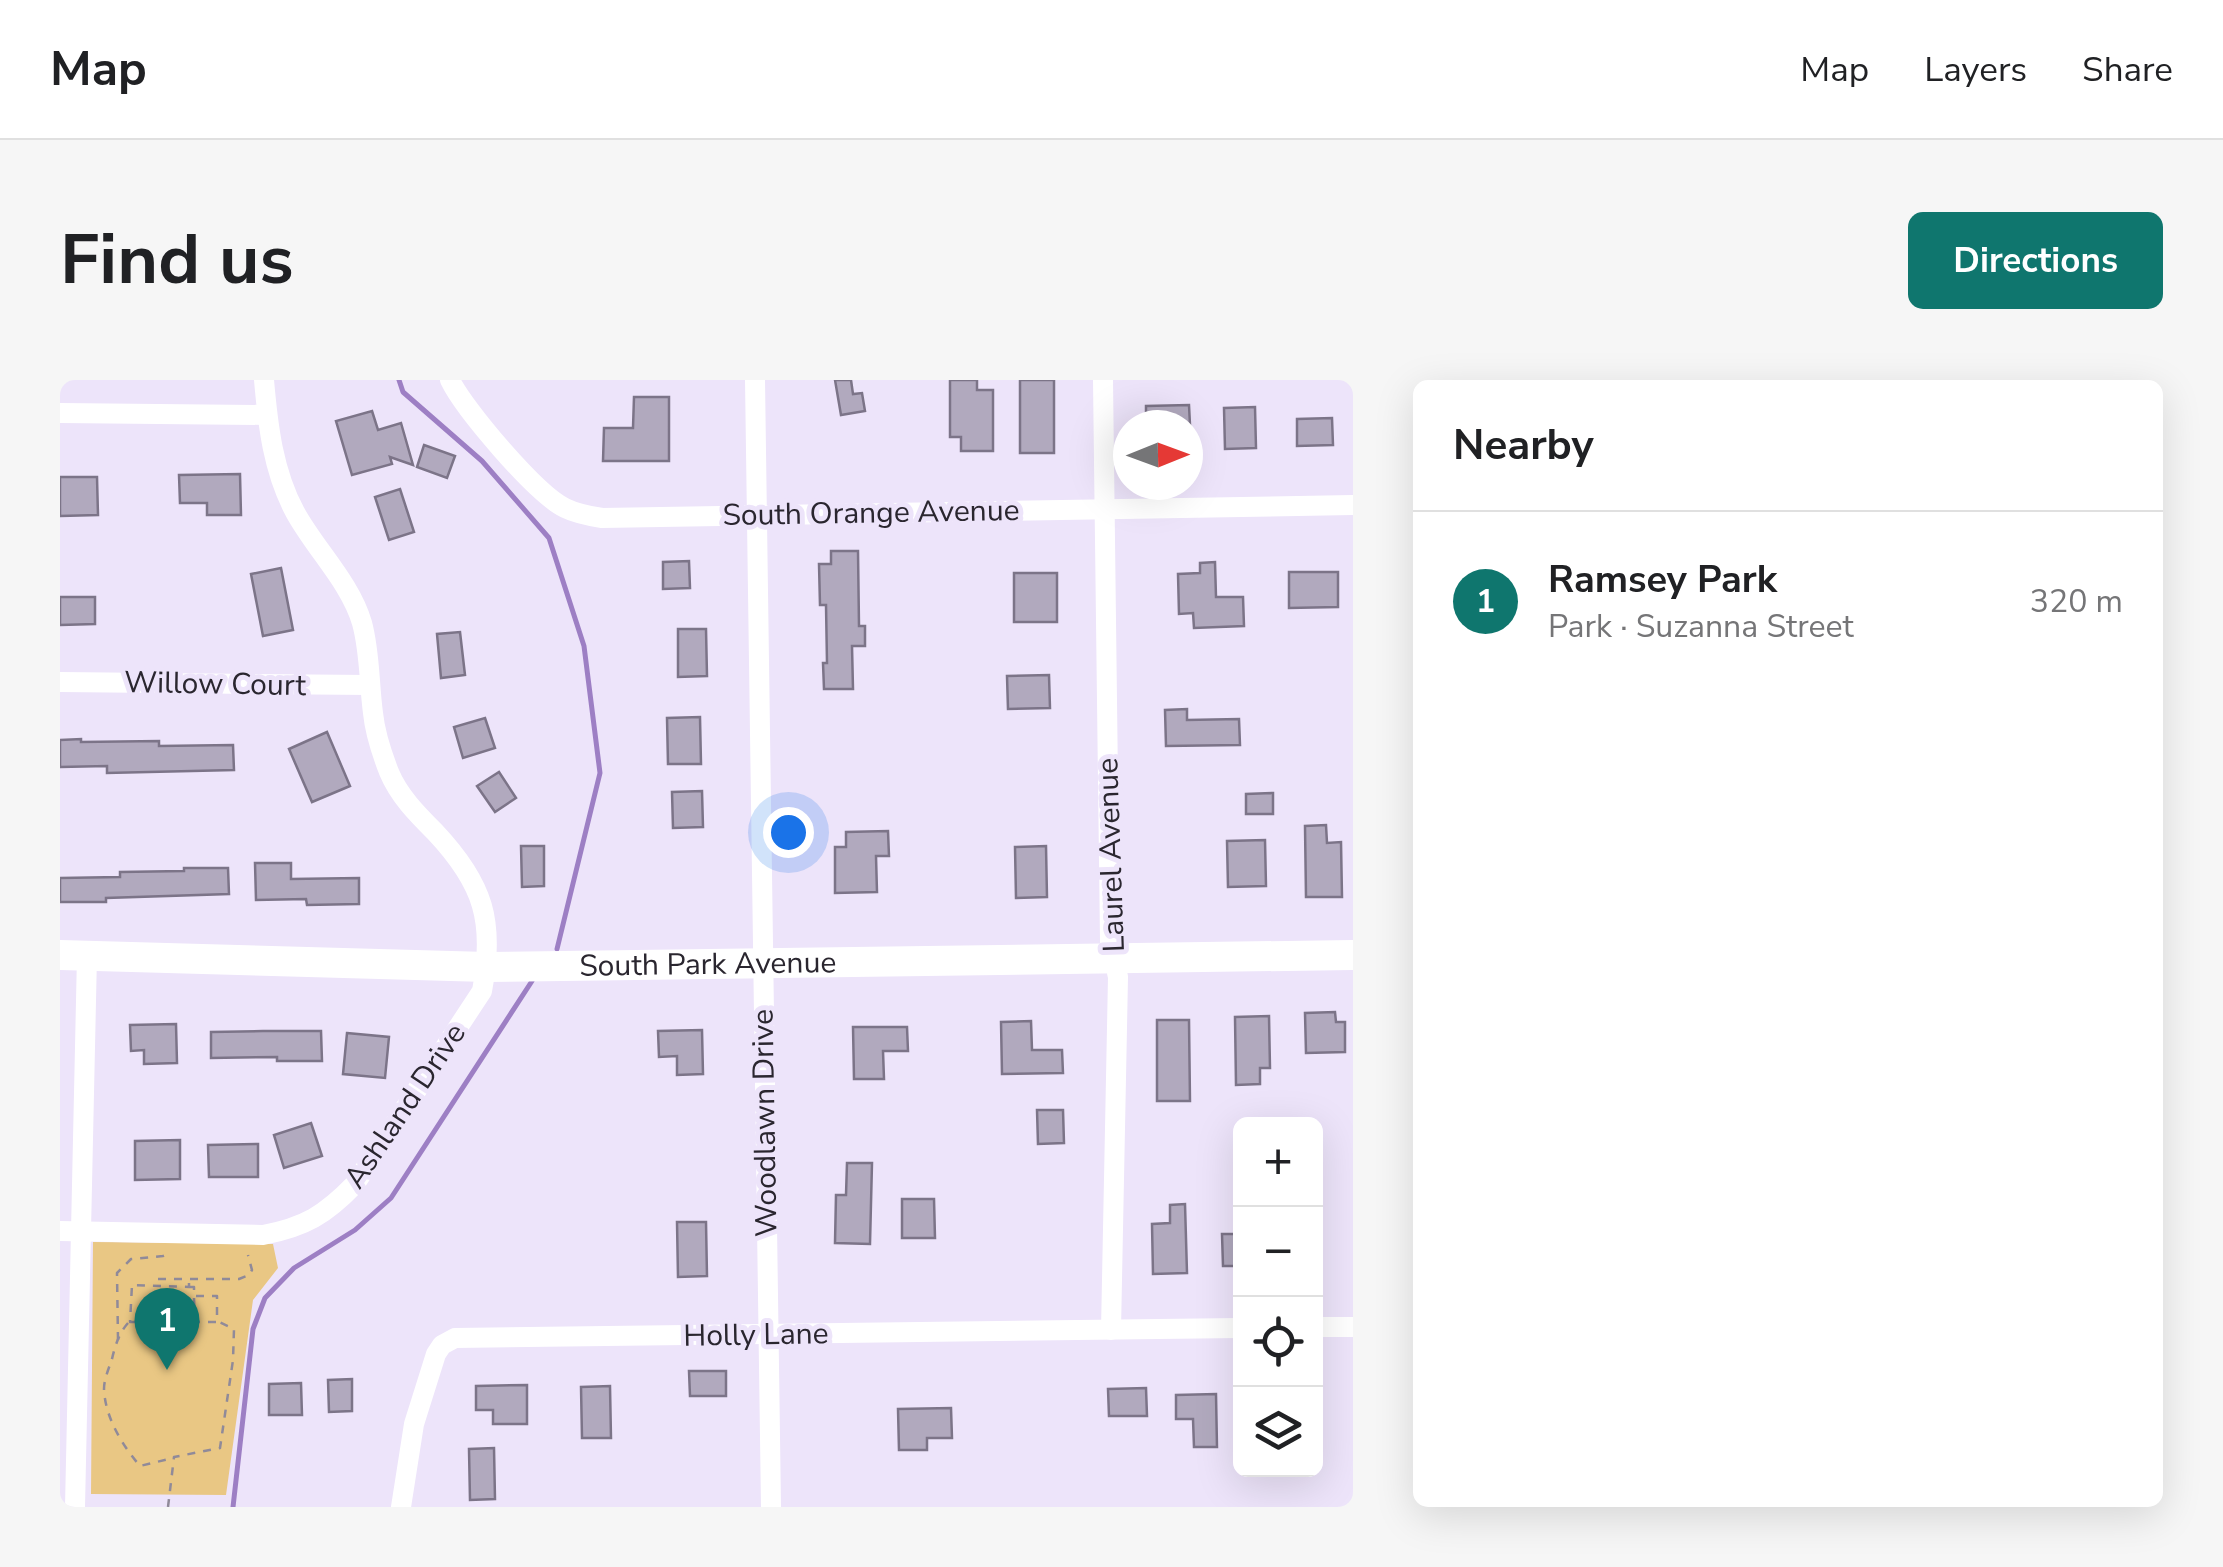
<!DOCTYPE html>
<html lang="en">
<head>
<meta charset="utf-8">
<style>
	body { margin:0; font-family:"Nunito Sans",sans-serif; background:#f6f6f6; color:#202124 }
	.controls { position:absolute; right:30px; bottom:30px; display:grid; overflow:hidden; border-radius:15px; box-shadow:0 10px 40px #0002 }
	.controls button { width:90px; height:90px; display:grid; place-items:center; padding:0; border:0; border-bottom:2px solid #e0e0e0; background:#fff; color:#202124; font:50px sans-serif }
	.compass { position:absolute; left:1053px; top:30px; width:90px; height:90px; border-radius:50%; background:#fff; box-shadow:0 10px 40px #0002; rotate:89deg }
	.you { position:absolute; left:728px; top:452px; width:35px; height:35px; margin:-25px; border:8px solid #fff; border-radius:50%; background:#1a73e8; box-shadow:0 0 0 15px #1a73e833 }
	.badge { display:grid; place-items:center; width:65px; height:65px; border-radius:50%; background:#0f766e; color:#fff; font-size:32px; font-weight:700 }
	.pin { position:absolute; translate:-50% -82px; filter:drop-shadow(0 2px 5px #0008) }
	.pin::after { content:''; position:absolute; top:52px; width:35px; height:30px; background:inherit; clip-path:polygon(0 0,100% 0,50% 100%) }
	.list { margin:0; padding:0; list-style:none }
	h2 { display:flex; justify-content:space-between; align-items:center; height:130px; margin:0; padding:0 40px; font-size:42px }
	h2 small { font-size:32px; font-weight:400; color:#757577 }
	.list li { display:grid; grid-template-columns:65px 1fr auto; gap:30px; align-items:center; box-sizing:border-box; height:180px; padding:0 40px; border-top:2px solid #e0e0e0 }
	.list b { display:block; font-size:38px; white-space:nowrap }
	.list p { margin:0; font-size:32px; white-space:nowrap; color:#757577 }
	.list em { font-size:32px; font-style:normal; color:#757577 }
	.icon { flex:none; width:55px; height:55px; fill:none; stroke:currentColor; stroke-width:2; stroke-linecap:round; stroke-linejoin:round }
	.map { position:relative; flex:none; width:1293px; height:1127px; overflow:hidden; border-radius:15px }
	header { display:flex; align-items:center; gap:60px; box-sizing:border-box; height:140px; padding:0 50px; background:#fff; border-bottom:2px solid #e0e0e0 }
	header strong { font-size:48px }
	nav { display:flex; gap:55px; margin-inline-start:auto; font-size:35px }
	.intro { display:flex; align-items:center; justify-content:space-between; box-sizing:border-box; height:240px; padding:0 60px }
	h1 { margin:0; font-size:70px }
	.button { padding:25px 45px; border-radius:15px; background:#0f766e; color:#fff; font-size:35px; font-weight:700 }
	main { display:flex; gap:60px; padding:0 60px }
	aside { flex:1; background:#fff; border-radius:15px; box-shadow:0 10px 40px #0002 }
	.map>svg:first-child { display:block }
</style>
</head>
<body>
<header>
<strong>Map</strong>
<nav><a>Map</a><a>Layers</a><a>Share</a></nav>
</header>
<div class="intro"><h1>Find us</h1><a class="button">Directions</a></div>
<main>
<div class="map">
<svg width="1293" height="1127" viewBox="0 0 1293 1127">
	<rect width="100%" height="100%" fill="#ede4fa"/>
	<path fill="#e9c784" d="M33,862l180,2 5,24 -25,32 -27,195 -135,-1z"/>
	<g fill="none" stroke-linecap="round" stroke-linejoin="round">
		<g stroke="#9d7fc4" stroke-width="5">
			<path d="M339,0l4,12 79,69 67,77 35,108 16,127 -43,176"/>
			<path d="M173,1127l20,-178 12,-31 29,-30 61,-38 36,-32 141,-217"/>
		</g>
	</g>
	<g fill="#b1a9be" stroke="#7c7488" stroke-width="2.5">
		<path d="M775,0h16l2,14 9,-1 3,18 -24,4z"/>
		<path d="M890,0h27v10h16v61h-32v-14h-11z"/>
		<rect x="960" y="0" width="34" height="73"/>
		<path d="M574,17h35v64h-66l1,-33h29z"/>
		<path d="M1129,25l1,20h-44v-19z"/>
		<path d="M1195,27l1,41 -31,1 -1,-41z"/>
		<path d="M312,31l6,19 23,-7 12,42 -23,-8 2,7 -40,11 -16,-54z"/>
		<path d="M1272,38l1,27 -36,1v-27z"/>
		<path d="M364,65l31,11 -8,22 -30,-11z"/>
		<path d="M180,94l1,41h-34v-12h-27l-1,-28z"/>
		<path d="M0,97h37l1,38 -38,1z"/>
		<path d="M340,109l14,43 -25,8 -14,-43z"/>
		<path d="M771,171h27l1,75h6v20h-13l1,43h-29l-1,-26h4l-1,-58h-6l-1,-41h12z"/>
		<path d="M629,181l1,27 -27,1v-27z"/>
		<path d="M1155,182l1,35h27l1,29 -50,2 -1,-15 -14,1 -1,-40 22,-1v-10z"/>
		<path d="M221,188l12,62 -30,6 -12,-62z"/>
		<path d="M1229,192h49v35l-49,1z"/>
		<rect x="954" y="193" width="43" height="49"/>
		<path d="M0,217h35v27l-35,1z"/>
		<path d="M618,249h28l1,47 -29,1z"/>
		<path d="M400,252l5,43 -24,3 -4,-44z"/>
		<path d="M989,295l1,33 -42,1 -1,-33z"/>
		<path d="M1127,329v11l52,-1 1,26 -74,1 -1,-36z"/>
		<path d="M640,337l1,47h-33l-1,-46z"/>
		<path d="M425,338l10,30 -32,10 -9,-31z"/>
		<path d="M267,352l23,54 -38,16 -23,-53z"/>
		<path d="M21,359v3l78,-1v5l74,-1 1,25 -127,3v-7l-47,1v-27z"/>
		<path d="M439,392l17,26 -21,14 -18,-26z"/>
		<path d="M642,411l1,36 -30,1 -1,-36z"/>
		<path d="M1213,413v21h-27v-20z"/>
		<path d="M1266,445l1,18 14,-1 1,55h-36l-1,-71z"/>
		<path d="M828,451l1,25h-13l1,36 -42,1v-46h11v-15z"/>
		<path d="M1205,460l1,46 -38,1 -1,-46z"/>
		<path d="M461,466h23v40l-22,1z"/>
		<path d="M986,466l1,51 -31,1 -1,-51z"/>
		<path d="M195,483h36v16l68,-1v26l-52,1 -1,-6 -50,1z"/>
		<path d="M124,488h44l1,26 -123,4v4h-46v-24l60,-1v-5l64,-1z"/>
		<path d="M1275,632l1,10h9v30l-39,1 -1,-40z"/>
		<path d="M1209,636l1,52h-10v16l-24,1 -1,-68z"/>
		<path d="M1097,640h32l1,81h-33z"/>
		<path d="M971,641l1,29h30l1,23 -61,1 -1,-52z"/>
		<path d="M116,644l1,39 -33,1v-14l-13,1 -1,-26z"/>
		<path d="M793,647h54l1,24h-25l1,28h-30z"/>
		<path d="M642,650l1,44 -26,1v-19l-18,1 -1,-26z"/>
		<path d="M203,651h58l1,30h-45v-4l-66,1v-26z"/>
		<path d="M287,653l42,4 -4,41 -42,-4z"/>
		<path d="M977,730h26l1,33 -26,1z"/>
		<path d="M251,743l11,33 -38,12 -10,-33z"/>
		<path d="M120,760v39l-45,1v-39z"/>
		<path d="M198,764v33h-49l-1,-32z"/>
		<path d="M787,783h25l-2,81 -35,-1 1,-48h10z"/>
		<path d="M842,819h32l1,39h-33z"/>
		<path d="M1125,824l2,69 -34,1 -1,-50 18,-1v-18z"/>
		<path d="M617,842h29l1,54 -29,1z"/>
		<path d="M1162,854h18v32h-17z"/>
		<path d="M629,991h37v25h-36z"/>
		<path d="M292,999v32l-23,1 -1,-32z"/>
		<path d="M241,1003l1,32h-33v-31z"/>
		<path d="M467,1005v39h-34v-14h-17v-24z"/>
		<path d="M550,1006l1,52h-29l-1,-51z"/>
		<path d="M1086,1008l1,28h-38l-1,-27z"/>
		<path d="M1156,1014l1,53h-23l-1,-28h-17v-24z"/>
		<path d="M891,1028l1,30h-25v12h-28l-1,-41z"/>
		<path d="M434,1068l1,51 -25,1 -1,-51z"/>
	</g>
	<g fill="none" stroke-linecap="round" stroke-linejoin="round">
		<g stroke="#908a99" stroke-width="2.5" stroke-dasharray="8 8" stroke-linecap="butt">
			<path d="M98,899h81l10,-4 3,-5 -4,-15"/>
			<path d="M129,907h5v9h23v26h-87l2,-37 57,2v-8"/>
			<path d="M134,918l1,22"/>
			<path d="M68,943c-9,10 -13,23 -16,36 -3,9 -8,20 -8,30 1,28 18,56 36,77l33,-8"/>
			<path d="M58,960l-1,-67 14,-14 32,-3 7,-3"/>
			<path d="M108,1127l6,-50 46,-9 13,-88 1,-31 -15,-7"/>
		</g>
		<g stroke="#fff" stroke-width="20">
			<path d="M390,0c14,29 86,114 115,128 12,6 24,8 37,10l751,-13"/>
			<path d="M695,0l16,1127"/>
			<path d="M1043,0l7,561 8,36 -7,353"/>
			<path d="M0,33l207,2"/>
			<path d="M0,302l310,3"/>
			<path d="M0,851l203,4c42,-8 62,-20 92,-51l127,-193c13,-69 2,-107 -47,-159 -18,-18 -36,-36 -46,-60 -7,-18 -14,-39 -16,-59 -4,-30 -3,-61 -11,-90 -12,-41 -47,-74 -67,-111 -22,-41 -27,-86 -31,-132"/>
			<path d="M1256,947h37"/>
			<path d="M15,1127l12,-552"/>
			<path d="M341,1127l13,-83 22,-70 6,-9 13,-7 785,-10"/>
		</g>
		<path stroke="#fff" stroke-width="30" id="s1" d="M0,575l427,12 866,-12"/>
	</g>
	<g text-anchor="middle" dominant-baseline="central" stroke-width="10" stroke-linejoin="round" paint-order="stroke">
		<g font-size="30" fill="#2a262f" stroke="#ede4fa">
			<text transform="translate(811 133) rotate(-1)">South Orange Avenue</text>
			<text transform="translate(155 304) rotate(1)">Willow Court</text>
			<text transform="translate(1051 475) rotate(-92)">Laurel Avenue</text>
			<text stroke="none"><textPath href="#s1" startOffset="648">South Park Avenue</textPath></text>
			<text transform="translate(345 726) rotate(-56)">Ashland Drive</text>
			<text transform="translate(705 743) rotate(-91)">Woodlawn Drive</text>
			<text transform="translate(696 955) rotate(-1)">Holly Lane</text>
		</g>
	</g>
</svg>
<div class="controls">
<button>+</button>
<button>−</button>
<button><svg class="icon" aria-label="locate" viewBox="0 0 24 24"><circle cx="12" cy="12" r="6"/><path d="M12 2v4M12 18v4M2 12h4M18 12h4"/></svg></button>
<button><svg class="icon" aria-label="layers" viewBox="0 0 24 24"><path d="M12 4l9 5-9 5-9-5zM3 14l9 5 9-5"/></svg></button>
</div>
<svg class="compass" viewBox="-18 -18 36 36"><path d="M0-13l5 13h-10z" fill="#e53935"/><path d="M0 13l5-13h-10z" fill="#757577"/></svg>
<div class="you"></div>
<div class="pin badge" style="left:107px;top:990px">1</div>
</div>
<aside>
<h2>Nearby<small></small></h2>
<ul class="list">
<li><span class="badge">1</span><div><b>Ramsey Park</b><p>Park · Suzanna Street</p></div><em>320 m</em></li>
</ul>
</aside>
</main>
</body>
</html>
